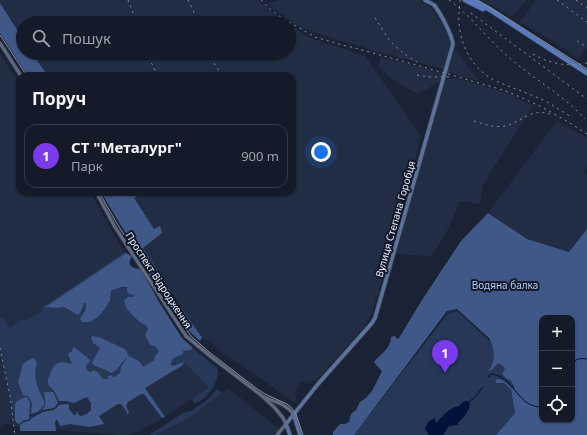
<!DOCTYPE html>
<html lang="uk">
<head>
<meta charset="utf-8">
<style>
	body { margin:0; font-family:"Noto Sans",sans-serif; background:#212734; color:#f1f3f6 }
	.controls { position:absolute; right:12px; bottom:12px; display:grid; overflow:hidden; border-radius:8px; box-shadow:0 1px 3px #0004 }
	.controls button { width:36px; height:36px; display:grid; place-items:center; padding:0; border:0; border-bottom:1px solid #333845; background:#141a28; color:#f1f3f6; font:20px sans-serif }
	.you { position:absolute; left:321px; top:152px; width:14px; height:14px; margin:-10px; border:3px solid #fff; border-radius:50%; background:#1a73e8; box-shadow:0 0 0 6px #1a73e833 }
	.badge { display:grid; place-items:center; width:26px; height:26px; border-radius:50%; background:#7c3aed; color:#fff; font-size:13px; font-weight:700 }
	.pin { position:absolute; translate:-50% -33px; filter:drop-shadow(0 1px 2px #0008) }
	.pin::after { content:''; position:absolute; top:21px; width:14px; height:12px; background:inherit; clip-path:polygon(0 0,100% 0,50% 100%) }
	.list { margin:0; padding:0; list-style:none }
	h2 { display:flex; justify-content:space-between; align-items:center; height:52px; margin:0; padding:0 16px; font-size:17px }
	h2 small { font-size:13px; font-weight:400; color:#9da1a8 }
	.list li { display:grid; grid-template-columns:26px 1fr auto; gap:12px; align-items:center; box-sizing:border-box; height:64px; margin:0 8px 8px; padding:0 8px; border:1px solid #333845; border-radius:12px }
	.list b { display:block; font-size:15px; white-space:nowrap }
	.list p { margin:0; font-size:13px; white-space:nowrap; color:#9da1a8 }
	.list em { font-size:13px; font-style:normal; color:#9da1a8 }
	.icon { flex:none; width:22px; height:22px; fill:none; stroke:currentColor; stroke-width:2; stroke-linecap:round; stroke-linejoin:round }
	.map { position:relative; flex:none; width:587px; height:435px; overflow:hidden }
	.search { position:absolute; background:#141a28; box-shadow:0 1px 3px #0004; left:16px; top:16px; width:280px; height:44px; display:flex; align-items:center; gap:10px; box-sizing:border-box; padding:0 14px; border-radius:22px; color:#9da1a8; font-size:15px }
	.panel { position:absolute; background:#141a28; box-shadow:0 1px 3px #0004; left:16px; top:72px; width:280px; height:124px; border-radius:12px }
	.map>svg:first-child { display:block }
</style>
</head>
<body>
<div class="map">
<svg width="587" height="435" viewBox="0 0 587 435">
	<rect width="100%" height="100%" fill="#1a2335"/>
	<g fill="#212d44">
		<path d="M0,0h258l5,5 25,18h-265v16l-23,-36z"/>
		<path d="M278,0h142l13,9 17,29v9l-7,22 -68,-18 -74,-23 -35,-24z"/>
		<path d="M480,0h46l-14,17z"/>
		<path d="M536,0h51v47l-9,12 -27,-19 -31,-18z"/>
		<path d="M289,24l18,13 58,19 56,80 -20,80 -29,97 -8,14 -48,54 -14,1 -7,9 2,13 -78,-54 -19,-15 -58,-87 -29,-56h179v-116h-244l-16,-23h257z"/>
		<path d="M455,49l24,32 -32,-9z"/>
		<path d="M0,54l20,31v107h70l34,60 -7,6 67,104 26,25 -46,30 -24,14 -12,4 -18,-1 -52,-4 -34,-1 -18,-6 -6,3z"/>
		<path d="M381,57l61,16 -2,9 -23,12 -28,-17 -8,-9 -2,-3z"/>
		<path d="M455,78l33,9 26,9 19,10 -50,78 -3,20 -20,-3 -13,30 -15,25 -36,-2 18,-67 32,-108z"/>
		<path d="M557,121l30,17v28l-3,6 3,3v54l-18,23 -42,-13 -39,-26z"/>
		<path d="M228,388l51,41 -5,6h-119l34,-17z"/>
	</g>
	<g fill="#263758">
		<path d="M124,252l2,1 -81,53 13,2 6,-1 6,3 11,-2 3,-5h2v6l-3,3 7,10c3,-2 5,-3 8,-5 4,-3 10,-12 12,-16 1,-3 0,-7 1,-10 12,-5 14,-6 23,3v3h-6l-2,10c6,6 11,16 19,18l3,4 -3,6 4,8 3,3h3l4,5 -4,5 -1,4 -11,7 -9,-9 -5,-2 -4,-7 -26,-12 -7,-1 -1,3 2,4 7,5 -8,14 6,5 16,5 5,-7 9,-8 -7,10 -1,6 -12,6h-5l-4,-6c-5,0 -9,0 -13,-5l1,-4 4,-3 -21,-2 3,6 -6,-3 -15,8c-1,3 -4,6 -4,9 -1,4 9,17 11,21l-1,3 -1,-3 -13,-8c0,10 6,15 -6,20l1,-2 3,-2 -2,-16 -6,-15 1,-8 -17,13 3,6 7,8 4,7 -1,11h-2l1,-11 -3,-6c-17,3 -10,11 -12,23l-1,-3 -14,-71v-28h3l7,10 12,-8h6l15,-10 -1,-3z"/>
		<path d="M457,311l36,33 1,15 -4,9 6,-3 2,-3 4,3 3,3 -3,6c7,4 12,8 12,17l-8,-9 -2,1 7,6 4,24 -19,22h-142l94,-122z"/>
		<path d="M193,348l24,20c1,3 1,7 0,10 -3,11 -12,22 -23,26l-2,-5 17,-12 -25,-25 -11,5 -2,-2v-4l3,-4h3l6,-6 8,-1z"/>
		<path d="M217,389l5,4 -33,25 -34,17h-6l34,-22 7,-2h3l3,-4 11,-7z"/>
	</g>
	<g fill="#405888" fill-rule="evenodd">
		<path d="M0,3l23,36v14h9l16,23h-20l-28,-43z"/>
		<path d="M101,192h42l-9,6 20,31 6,-3 2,7 -19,15 28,44 -2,4 8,11h4l19,28 2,2 -2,4 -12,-11 -14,-22 -54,-84z"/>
		<path d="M488,213l39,26 42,13 18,-23v206h-91l19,-22 -4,-24 -7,-6h-8v-4c8,0 13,6 18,11v-4l-4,-6 -4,-2 -4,-4 3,-6 -3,-3 -4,-2 -6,7 -4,1c8,-9 7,-23 1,-33l-32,-29 -10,2 -93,124h-21v-3l7,-8h5l4,-2 2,-8 5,-4 4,-8 6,-4 6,-7 10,-20 -4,-4 -4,-5c6,-8 17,-13 17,-25l4,-1 2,3 2,-1 23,-38 39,-59zM542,318h30v102h-30z"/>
		<path d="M126,253l6,3c-6,10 0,12 9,13l18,33 23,36 11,10 -2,2 -8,1v3c-6,3 -12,3 -12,11l2,1 11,-4 -1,3 -38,23 20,29 -3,1 -18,-24h-3l-13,8 -2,4 3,6 -1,2h-1v-2l-6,-8h-3l-19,12 5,8 -14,3 -20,-3 -10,2 -3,-7 -2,3 1,9h-36v-6l4,-3 5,-1 3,-3 11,-6 11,-2 5,-5 8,-1 2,1v4l5,6h2v-4l4,5 7,-2 4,-4v-7l-4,-6 -13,6 -8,-2h-7c-2,-4 -3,-8 -6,-11 -2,-3 -5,-4 -5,-8 -1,-3 1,-5 2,-8 5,-13 11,-13 22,-10l-4,-10 4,-3 2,-4 10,8 7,6 -4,3 -1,4 2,3 4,1v-2c9,2 6,4 11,9h5v-3l2,-1 4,2 6,-4 1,-6 6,-9c-6,4 -9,13 -16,15l-5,-3 -13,-5 -1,-3 8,-14 -7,-5 -2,-5 1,-2 7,1 26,12 4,7 10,5 4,6 11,-7 1,-4 4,-5 -4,-5h-3l-3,-3 -4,-8 3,-6 -2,-4c-6,-1 -17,-13 -20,-18 -1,-2 -1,-5 -2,-7l4,-3h6v-2l-5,-1 -2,-3v-4h-6l-10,4c-1,3 0,7 -1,10 -2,3 -9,14 -12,16 -3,2 -5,3 -8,5h-8l-2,-3 6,-10v-6h-2l-3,8 -3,4 -14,-8 -6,1 -13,-1z"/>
		<path d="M34,358l3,5c-5,14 1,25 7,38v4l-6,7 -7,2 1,-11 -4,-7 -5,-1 -5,-13 5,-18 6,-4z"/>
		<path d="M44,392h9l5,11 -4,5 -12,2c6,-5 2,-11 2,-18z"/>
		<path d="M25,397h2l3,6 -1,16 -2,1h-3l-5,4 -3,-2 -1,-2v-16l2,-3z"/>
	</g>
	<path fill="#02103a" d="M467,401h2c3,9 -6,16 -11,22v2l-9,1 -6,9h-14l-4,-6 3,-7 7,-4 1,5c7,-7 14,-16 23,-17l4,-4z"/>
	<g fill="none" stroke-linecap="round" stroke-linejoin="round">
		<g stroke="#02103a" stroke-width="1">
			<path d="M572,365c5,-7 6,-7 15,-6"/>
			<path d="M488,377l4,-3c23,3 25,34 50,33"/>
			<path d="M469,402l8,-7 6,-8"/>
		</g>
		<defs>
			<g id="tertiary">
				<path d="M0,43l21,33"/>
				<path d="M96,192l19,35 71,109 24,20 51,39 14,13 8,10 3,6 -9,11"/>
				<path d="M264,397c11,5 23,7 30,18"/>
			</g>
			<g id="secondary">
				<path d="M294,415l6,20"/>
				<path d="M290,435l-4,-11 32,-40 54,-61 3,-5 41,-143 37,-131c-1,-9 -13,-32 -19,-39 -3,-2 -6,-3 -9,-5"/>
			</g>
			<g id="primary">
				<path d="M465,0l18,9"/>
				<path d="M473,0l19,11 95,62"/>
			</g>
		</defs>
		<use href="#tertiary" stroke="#373e4e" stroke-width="4.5"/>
		<use href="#secondary" stroke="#373e4e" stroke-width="5"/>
		<use href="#primary" stroke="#373e4e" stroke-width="6"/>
		<use href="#tertiary" stroke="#5e6a7f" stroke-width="3"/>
		<use href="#secondary" stroke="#5b729d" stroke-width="3.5"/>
		<use href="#primary" stroke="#5979ba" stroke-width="4.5"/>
		<g stroke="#878e9e" stroke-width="1">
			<path d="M477,0l11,6 99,63"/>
			<path d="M0,35l27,41"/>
			<path d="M99,192l17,30 27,42 39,60 9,12 18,16 47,36 9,6 22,10 4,3 5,7 7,21"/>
		</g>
		<g stroke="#878e9e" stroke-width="1" stroke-dasharray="2 4" stroke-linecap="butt">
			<path d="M128,0l9,23"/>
			<path d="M188,0l5,10 5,13"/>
			<path d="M261,0l8,8 13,10 33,19 27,8 13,3 97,27c18,6 36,10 53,16 30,11 56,26 82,43"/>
			<path d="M449,0c21,15 36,36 55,53 26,24 57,40 81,66"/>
			<path d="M460,0c0,7 -2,14 -1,21 1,25 14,49 37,60 13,6 27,10 40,16 13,5 24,13 35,20"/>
			<path d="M557,0l30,22"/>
			<path d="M576,0l11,8"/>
			<path d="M471,13l116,86"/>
			<path d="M375,18c6,9 11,19 18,26 8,8 17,14 26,19"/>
			<path d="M577,41l10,6"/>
			<path d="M145,53l7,11 6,12"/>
			<path d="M208,53l14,23"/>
			<path d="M533,54c16,10 36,13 54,9"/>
			<path d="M417,75l11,2h21"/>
			<path d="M474,121c10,3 20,7 31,5 17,-4 25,-18 45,-12"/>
			<path d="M0,348l10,48 5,39"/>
		</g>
	</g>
	<g text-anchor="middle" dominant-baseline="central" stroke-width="4" stroke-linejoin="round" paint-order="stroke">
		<g font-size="10" fill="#eaf0fd" stroke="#11192b">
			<text transform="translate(395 219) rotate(-74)">Вулиця Степана Горобця</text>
			<text transform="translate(159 280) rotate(57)">Проспект Відродження</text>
		</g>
		<g font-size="10" fill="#b4cbf8" stroke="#11192b">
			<text x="505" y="285">Водяна балка</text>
		</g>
	</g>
</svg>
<div class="controls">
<button>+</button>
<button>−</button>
<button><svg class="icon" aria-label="locate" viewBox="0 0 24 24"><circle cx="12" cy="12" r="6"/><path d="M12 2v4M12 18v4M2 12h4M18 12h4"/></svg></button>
</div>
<div class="you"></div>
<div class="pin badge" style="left:445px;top:373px">1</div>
<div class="search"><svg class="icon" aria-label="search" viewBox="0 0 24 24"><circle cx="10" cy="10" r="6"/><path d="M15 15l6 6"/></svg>Пошук</div>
<section class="panel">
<h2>Поруч<small></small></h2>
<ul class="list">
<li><span class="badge">1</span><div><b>СТ &quot;Металург&quot;</b><p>Парк</p></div><em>900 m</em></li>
</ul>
</section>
</div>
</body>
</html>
